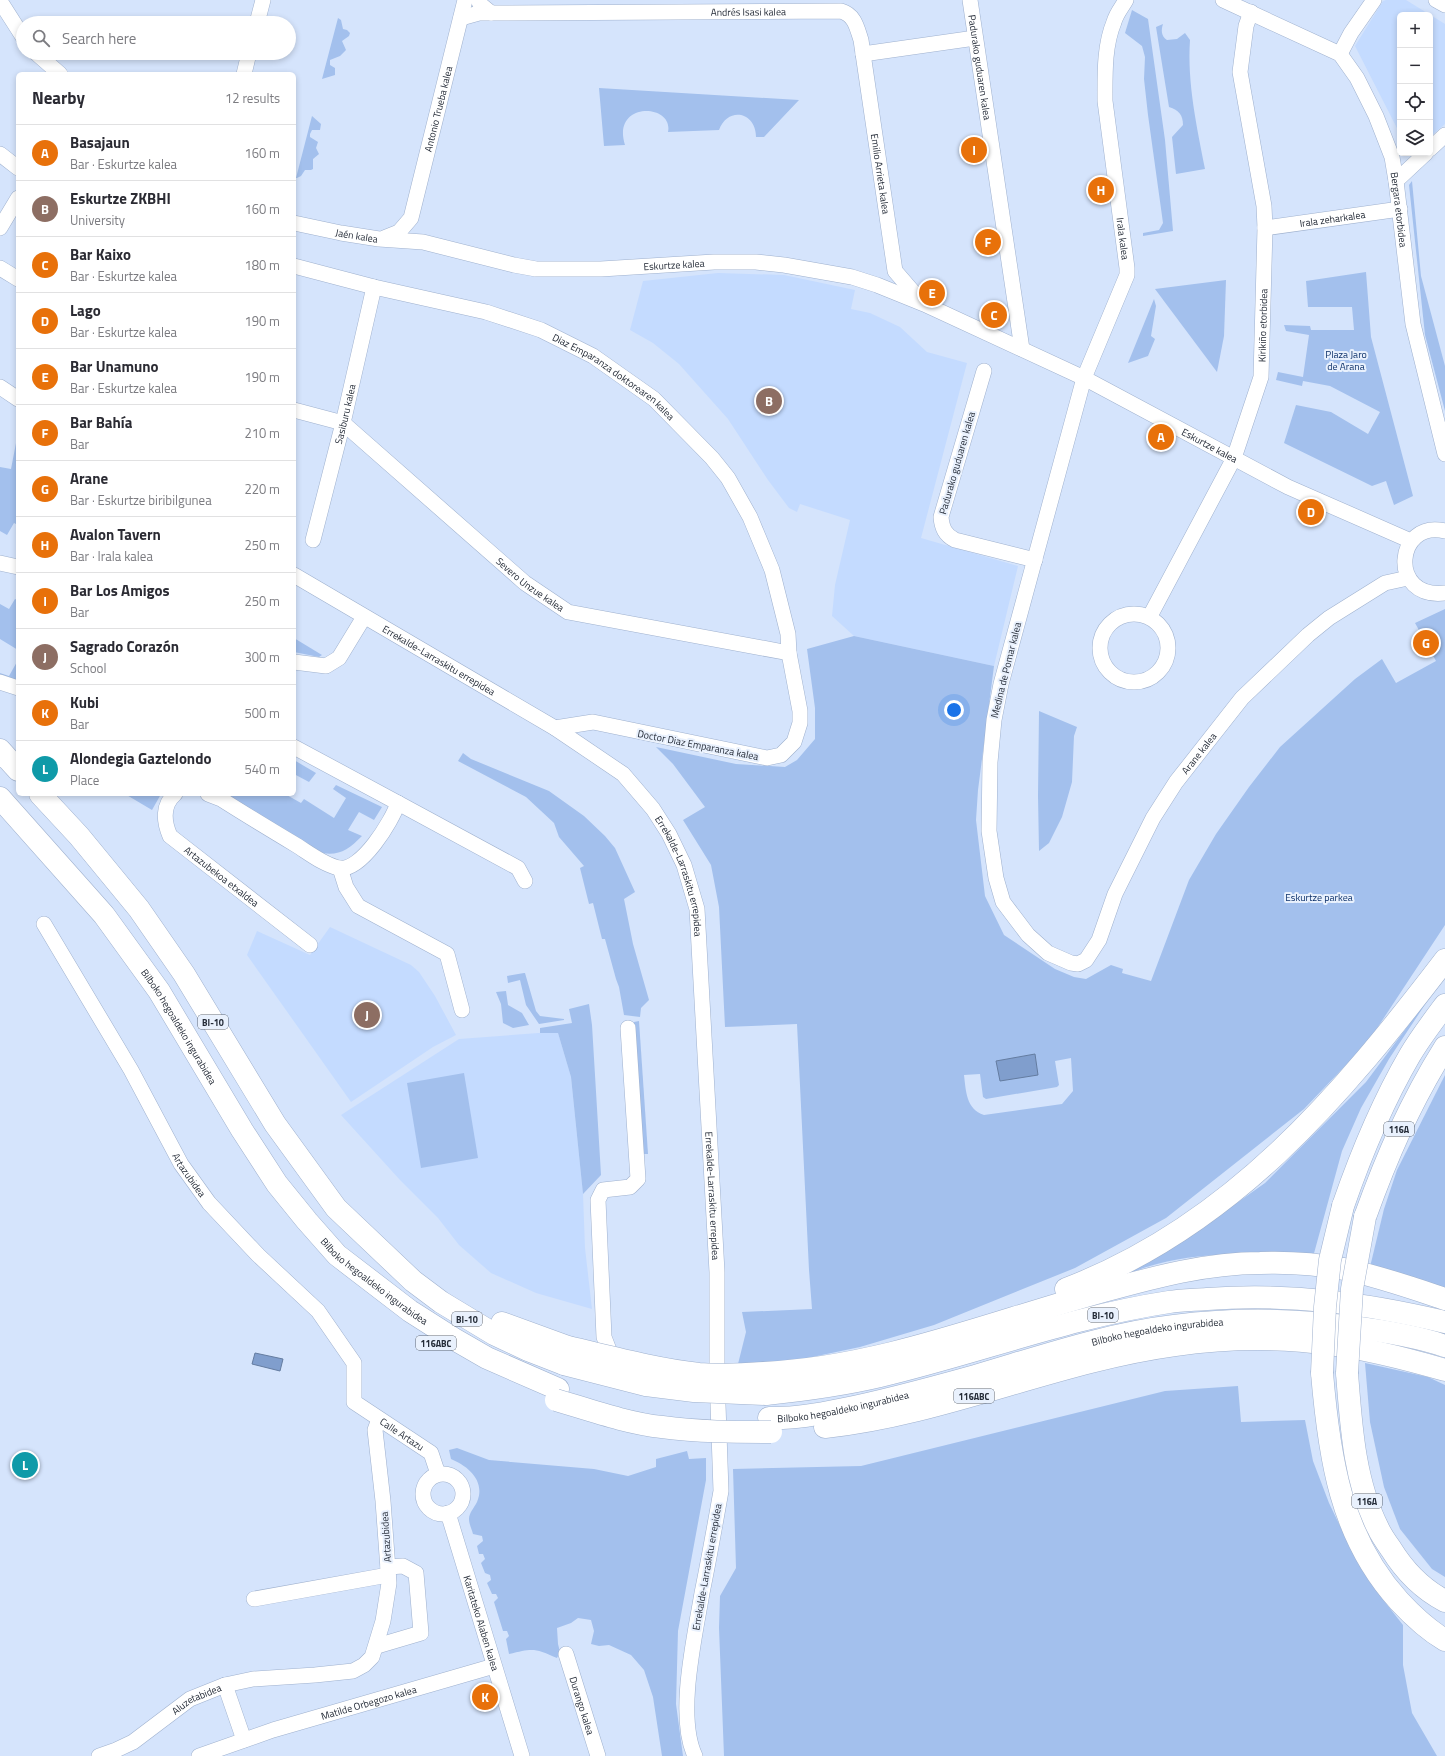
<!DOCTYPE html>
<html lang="en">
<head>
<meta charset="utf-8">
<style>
	body { margin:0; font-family:"Titillium Web",sans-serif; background:#f7f7f7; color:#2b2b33 }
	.controls { position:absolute; right:12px; top:12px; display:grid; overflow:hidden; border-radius:6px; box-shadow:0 2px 6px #0003 }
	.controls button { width:36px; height:36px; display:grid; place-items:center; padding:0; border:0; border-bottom:1px solid #e1e1e2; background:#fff; color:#2b2b33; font:20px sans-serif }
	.you { position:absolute; left:954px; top:710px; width:14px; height:14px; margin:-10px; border:3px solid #fff; border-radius:50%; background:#1a73e8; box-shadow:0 0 0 6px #1a73e833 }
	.badge { display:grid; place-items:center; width:26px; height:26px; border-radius:50%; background:#666500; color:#fff; font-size:13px; font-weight:700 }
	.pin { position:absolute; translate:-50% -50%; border:2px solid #fff; box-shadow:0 1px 4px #0006 }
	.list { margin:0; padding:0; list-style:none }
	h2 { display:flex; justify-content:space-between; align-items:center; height:52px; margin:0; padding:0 16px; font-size:17px }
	h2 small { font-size:13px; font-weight:400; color:#7c7c81 }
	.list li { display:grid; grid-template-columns:26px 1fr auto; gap:12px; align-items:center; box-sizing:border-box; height:56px; padding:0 16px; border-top:1px solid #e1e1e2 }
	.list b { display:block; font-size:15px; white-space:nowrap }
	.list p { margin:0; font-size:13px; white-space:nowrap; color:#7c7c81 }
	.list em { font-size:13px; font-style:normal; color:#7c7c81 }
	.icon { flex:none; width:22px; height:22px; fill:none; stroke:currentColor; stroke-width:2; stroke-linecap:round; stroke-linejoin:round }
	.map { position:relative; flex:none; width:1445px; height:1756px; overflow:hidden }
	.search { position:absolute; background:#fff; box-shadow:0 2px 6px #0003; left:16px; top:16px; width:280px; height:44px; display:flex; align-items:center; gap:10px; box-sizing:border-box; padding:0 14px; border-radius:22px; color:#7c7c81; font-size:15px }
	.panel { position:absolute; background:#fff; box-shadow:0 2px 6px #0003; left:16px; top:72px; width:280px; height:724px; border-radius:6px }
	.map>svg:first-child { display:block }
</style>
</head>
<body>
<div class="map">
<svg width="1445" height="1756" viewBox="0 0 1445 1756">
	<rect width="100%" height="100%" fill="#d5e4fc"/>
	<g fill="#c4dbff">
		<path d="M1386,0h20l39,24v100l-15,13v-122h-30v119l-45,-88 28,-45z"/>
		<path d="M718,273l66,2 71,15 -4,19 19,4 30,14 27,25 40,11 -46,175 97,28 -24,100 -140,-30 -22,-20 3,-31 15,-65 -50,-16 -3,8 -8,-4 -21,-28 -40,-61 -33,-37 -16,-18 -26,-21 -23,-13 13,-49z"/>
		<path d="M330,927l81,38 8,7 16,24 21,39 -23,12 -82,55 -104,-147 10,-24 53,24z"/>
		<path d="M552,1032l6,1 13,44 12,117 2,54 7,61 -56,-16 -45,-20 -32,-28 -21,-27 -38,-38 -59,-65 118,-76z"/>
	</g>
	<g fill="#a3c0ed" fill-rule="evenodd">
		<path d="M1132,10l16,9 17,121 8,91 -30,5v-3l16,-3 4,-7 -15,-108 -4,-36 1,-22 -3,-11 -17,-13z"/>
		<path d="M338,18l3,2 2,9 4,1 3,3 -1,3 -7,5 4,9 -6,6 -10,4v5l5,3v7l-13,4z"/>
		<path d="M1163,24c-2,6 -2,12 4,16l10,-1 8,-6 5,7c-3,43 7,87 15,129l-29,5 -4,-37 11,-12c0,-10 -4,-15 -14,-18l-13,-80z"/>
		<path d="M599,88l200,12 -35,37h-8c0,-25 -28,-31 -37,-7l-51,2c6,-29 -57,-31 -43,13l-21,1z"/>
		<path d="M312,116l9,8 -1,6h-8l-2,4v3l8,5 -2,6 3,6 -6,5v10l-2,1h-6l-4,6 -4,2h-1z"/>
		<path d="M1412,181l9,95 24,90v45l-20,-76 -16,-150z"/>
		<path d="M1366,272l5,65 42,159 -19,9 -8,-24 -14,5 -88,-43 12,-38 35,7 37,22 12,-22 -50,-26 -27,-5 -1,5 -26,-6 2,-8 25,5 6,-42 -23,-4 -2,-6 26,1 1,4h43l-2,-23h-44l-2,-26z"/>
		<path d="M1226,280l-2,56 -7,36 -62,-83z"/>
		<path d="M1154,299l2,7 -5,30 4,3 -7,17 -20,7z"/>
		<path d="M16,443h2v82l-4,-2 -7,12 -7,-4v-64l11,2z"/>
		<path d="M15,599l3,1v50l-18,-11v-35l9,5z"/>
		<path d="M1445,609v316l-77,117 -64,67 -138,109 -91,50 -141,57 -74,22 -62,13 -37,4h-23l8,-32 -4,-20 70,-3 -3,-39 -12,-246 -72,3 -6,-120 -8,-42 -28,-45 22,-13 -32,-43 -17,-17 80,17 49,3 12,-7 18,-21v-31l-8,-59 47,-13 140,30 -16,124 -2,30 9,76 19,39 51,34 19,8 12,2 25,-14 12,4 -1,4 29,8 38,-101 27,-46 33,-47 31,-40 75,-68 27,-20 14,24 40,-22 -21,-38zM1071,1058l2,33 -11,13 -78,11c-18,-6 -18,-24 -20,-40l16,-1 3,23 3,2 71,-12 2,-2 -4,-24z"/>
		<path d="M294,638l28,17 -3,2 -25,-5z"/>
		<path d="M18,660v21l-18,-3v-5l9,3z"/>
		<path d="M1039,711l38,16 -3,9 -2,46 -10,35 -13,26 -10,8 -1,-55z"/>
		<path d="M463,753l8,6 78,32 35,25 21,20 10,12 20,44 -11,7 9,45 16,56 -8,8 -1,9 -16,-2 -5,-28 -3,-8 -11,-40h-3l-9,-36 -4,1 -9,-36 4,-2 -25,-29 -5,-14 -28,-26 -68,-36z"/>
		<path d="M294,760l22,13 -7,9 -15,-8z"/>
		<path d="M336,785l46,22 -8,13 -15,-8 -11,18 14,6c-15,15 -24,21 -46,16l-99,-58h68l16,9 3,-4 30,19 12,-20 -13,-9z"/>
		<path d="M125,794h36l-9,16z"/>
		<path d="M524,973h1l11,38 4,5 24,3v1l-25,4 -13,-19 -6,-25 -12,3 -1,-7z"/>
		<path d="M506,991l2,14 14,8 7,12 -16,3 -10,-5 -2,-19 -5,-12z"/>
		<path d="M1434,991l-45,68 -28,49 -19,43 -29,106c-53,-2 -105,-7 -156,7 -16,4 -31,11 -46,17l82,-47 72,-51 101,-101z"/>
		<path d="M589,1004l3,21 9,150 -18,19 -12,-117 -13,-44h-18v-5l32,-5 -3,-14z"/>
		<path d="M639,1021l9,133h-8l-6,-132z"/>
		<path d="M464,1073l14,85 -57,10 -14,-85z"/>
		<path d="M1445,1075v216l-75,-24 14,-58 13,-39z"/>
		<path d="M1365,1363l63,14 17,8v192l-13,-8 -32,-40 -16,-42 -14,-65z"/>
		<path d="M1238,1386l3,36 64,-2 8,41 16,42 25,52 27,42 22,28v40l9,48 25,43h-713l-5,-128 1,-32 16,-28 -3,-99 128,-3 304,-75z"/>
		<path d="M457,1448l32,12 105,9 34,7 28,-9v-8l31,-8 2,8 17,-1v22l-28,151 -2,73 7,52h-21l-9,-59 -9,-27 -13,-15 -22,-10 -10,1 -8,-2 3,-13 -3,-11 -13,-2 -7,5 -14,5 1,16 2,8 -3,6c-22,-10 -24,-10 -48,-4l-3,-15 3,-3 -2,-5h-4l-9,-29 4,-4 -2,-4h-4l-5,-11 4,-3 -1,-5 -5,-2 -4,-10 4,-4 -2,-5h-4l-2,-8 6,-5 -1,-5 -9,-2c-1,-4 -4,-10 -4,-15 0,-6 5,-11 8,-17 9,-21 -9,-36 -26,-43l-2,-9z"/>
	</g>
	<g fill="#809ecd" stroke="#647ca0">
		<path d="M1035,1054l3,21 -38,6 -4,-20z"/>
		<path d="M255,1353l28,6 -3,12 -28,-7z"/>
	</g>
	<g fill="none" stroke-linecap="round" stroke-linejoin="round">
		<defs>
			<g id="street">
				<path d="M478,0l2,4 11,9"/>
				<path id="s1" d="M970,0l52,349"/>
				<path id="s2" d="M1126,0c-4,7 -10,14 -12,22 -10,24 -9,53 -9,79l22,167v7l-43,103 -83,306 -7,36 -4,42 -1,69 7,47 7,24 25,33 20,18 23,10 7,1 8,-4 13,-20 16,-46 38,-76 23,-36 66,-84 66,-63 21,-17 56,-35 23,-5"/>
				<path id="s3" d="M1223,0l117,54 17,24 19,38 16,41 4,24 17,143 32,130"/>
				<path d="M1436,0l9,5"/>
				<path d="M0,1l23,36"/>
				<path id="s4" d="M461,18l18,-5h12l350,-2c14,4 16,17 20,29l34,231 25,29"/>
				<path d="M257,23l6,-23"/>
				<path d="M36,53l24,21"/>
				<path d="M863,54l112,-16"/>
				<path d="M1340,54l11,-21 23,-33"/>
				<path d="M244,74l5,-21"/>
				<path d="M1430,149l15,-14"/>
				<path d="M0,154l18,14"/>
				<path d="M1396,181l30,-28"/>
				<path id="s5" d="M294,223l47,10 38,6 44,3 91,23 22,4h65l113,-7h42l28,3 68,12 25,8 47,19 160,74 204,109 123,54"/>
				<path d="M0,228l18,-30"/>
				<path id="s6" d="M1265,228l135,-19"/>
				<path id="s7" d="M384,238l15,-6 12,-14 54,-218"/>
				<path id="s8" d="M294,266l80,21 112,25 55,18 52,26 61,43 58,59 16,20 22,39 22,53 16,64 1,19 11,58v12l-6,19 -13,13 -14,3 -174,-36 -38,6"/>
				<path d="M0,268l18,11"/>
				<path d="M984,371l-43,146c1,11 4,18 14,23l80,20"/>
				<path d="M0,387l18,12"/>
				<path id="s9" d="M294,410l49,13 182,160 43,29 221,41"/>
				<path d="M1445,531c-50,-12 -57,69 0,62"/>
				<path id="s10" d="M313,540l30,-117 31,-136"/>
				<path d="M0,563l18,4"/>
				<path id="s11" d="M294,575l261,153 68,46 30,35 16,25 15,31 13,44 20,363v104l4,115c-6,34 -12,68 -19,102 -7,43 -26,123 -7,163"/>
				<circle cx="1134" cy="648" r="34"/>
				<path id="s12" d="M1150,616l84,-158 27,-81 4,-149 -1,-22 -24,-134 6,-46 5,-14"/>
				<path d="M294,662l32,4 13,-8 25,-41"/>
				<path d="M0,682l18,6"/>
				<path id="s13" d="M175,794c-13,11 -11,28 -5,42l140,109"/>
				<path d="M208,794l13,5c25,16 50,31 75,46 13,8 28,20 43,23 22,4 53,-47 59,-65l-104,-56"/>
				<path d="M398,803l120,65 7,13"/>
				<path d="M340,868l6,19 12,19 89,48 15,56"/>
				<path id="s14" d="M44,924l87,146 50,94 28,39 49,52 60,56 36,52v39l77,51 7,21"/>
				<path d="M614,1363l-10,-26 -6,-137 5,-10 27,-3 8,-8 -10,-151"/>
				<circle cx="443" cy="1494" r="20"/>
				<path id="s15" d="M448,1513l74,243"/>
				<path d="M254,1599l134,-24"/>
				<path d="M377,1646l44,-13 -5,-60 -13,-7 -15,1"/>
				<path id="s16" d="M566,1654l32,102"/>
				<path d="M225,1685l19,55"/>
				<path id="s17" d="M99,1756l17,-6 17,-8 57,-43 35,-14 28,-6 62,-4 38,-4 11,-6 8,-8 11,-36 6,-38 -6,-82 -8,-71 4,-11"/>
				<path id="s18" d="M199,1756l74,-26 221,-64"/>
			</g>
			<g id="highway">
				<path d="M0,750l18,20"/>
				<path d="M40,794l39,42 60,73 45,65 91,150 61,84 77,73 28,21 53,32 34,16 36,14"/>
				<path id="s19" d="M0,798l104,117 55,76 83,139 35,54 30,37 30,34 73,56 44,28 33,19 71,31"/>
				<path d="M1343,1206c18,-52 39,-103 67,-151 10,-17 23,-34 35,-50"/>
				<path d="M1365,1217c22,-61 45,-114 80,-170"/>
				<path d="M1066,1289c166,-63 275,-193 379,-329"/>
				<path d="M502,1323l66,24"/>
				<path d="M764,1373c118,-6 227,-51 340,-82 51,-14 103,-28 156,-28 27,-1 57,1 84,6 34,7 68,19 101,30"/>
				<path d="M1322,1373c7,83 18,163 77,228 13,14 29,29 46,39"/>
				<path d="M1347,1373c4,51 7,108 31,155 3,7 8,14 13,21 13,21 31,40 54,52"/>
				<path d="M766,1394c38,-4 76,-9 114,-18 97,-23 190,-59 289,-74 13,-2 26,-2 38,-3 83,-6 157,4 238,23"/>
				<path id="s20" d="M769,1418c25,1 50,-4 75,-9 45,-9 88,-21 131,-33 65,-19 131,-42 199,-50 61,-8 119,-7 179,1 31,4 63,9 92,19"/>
				<path d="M825,1427c120,-13 232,-66 350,-82 50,-7 105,-8 155,-1 39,5 77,15 115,26"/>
			</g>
		</defs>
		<use href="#street" stroke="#9fb1ce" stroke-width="16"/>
		<use href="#highway" stroke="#9fb1ce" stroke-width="23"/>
		<use href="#street" stroke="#fff" stroke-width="15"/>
		<use href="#highway" stroke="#fff" stroke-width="22"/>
		<defs>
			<g id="highway-bridge">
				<path d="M568,1347c43,10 87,22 131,27 22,2 43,0 65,-1"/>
				<path d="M564,1364l82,21 48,6 72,3"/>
				<path d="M1322,1373l3,-66 5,-47 13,-54"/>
				<path d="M1347,1373l5,-84 13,-72"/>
				<path d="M556,1400c34,10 70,23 106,27 36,5 73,5 109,5"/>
			</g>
		</defs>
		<use href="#highway-bridge" stroke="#9fb1ce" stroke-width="23" stroke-linecap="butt"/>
		<use href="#highway-bridge" stroke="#fff" stroke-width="22"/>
	</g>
	<g text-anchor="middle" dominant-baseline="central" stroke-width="4" stroke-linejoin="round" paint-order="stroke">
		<g fill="#e9f1fd" stroke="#5f6672" stroke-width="1">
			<rect x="198" y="1015" width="30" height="14" rx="3"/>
			<rect x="1384" y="1122" width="30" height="14" rx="3"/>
			<rect x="1088" y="1308" width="30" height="14" rx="3"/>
			<rect x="452" y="1312" width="30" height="14" rx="3"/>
			<rect x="416" y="1336" width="40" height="14" rx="3"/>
			<rect x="954" y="1389" width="40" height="14" rx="3"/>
			<rect x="1352" y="1494" width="30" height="14" rx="3"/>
		</g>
		<g font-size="9" font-weight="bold" fill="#242b37">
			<text x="213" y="1022">BI-10</text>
			<text x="1399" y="1129">116A</text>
			<text x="1103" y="1315">BI-10</text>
			<text x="467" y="1319">BI-10</text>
			<text x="436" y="1343">116ABC</text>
			<text x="974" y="1396">116ABC</text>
			<text x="1367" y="1501">116A</text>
		</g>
		<g font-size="10" fill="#242b37" stroke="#e9f1fd">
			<text stroke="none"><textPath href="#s4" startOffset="288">Andrés Isasi kalea</textPath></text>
			<text stroke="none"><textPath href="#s1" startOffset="68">Padurako guduaren kalea</textPath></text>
			<text stroke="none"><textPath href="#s7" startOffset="147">Antonio Trueba kalea</textPath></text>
			<text stroke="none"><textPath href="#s4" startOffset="553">Emilio Arrieta kalea</textPath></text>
			<text stroke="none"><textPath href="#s3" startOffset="298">Bergara etorbidea</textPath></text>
			<text stroke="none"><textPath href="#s6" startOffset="68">Irala zeharkalea</textPath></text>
			<text stroke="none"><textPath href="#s5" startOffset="64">Jaén kalea</textPath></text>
			<text stroke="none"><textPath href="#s2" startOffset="244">Irala kalea</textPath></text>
			<text stroke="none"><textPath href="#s5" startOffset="385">Eskurtze kalea</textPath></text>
			<text stroke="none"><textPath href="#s12" startOffset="316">Kirikiño etorbidea</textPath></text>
			<text stroke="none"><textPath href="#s8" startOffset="342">Diaz Emparanza doktorearen kalea</textPath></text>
			<text stroke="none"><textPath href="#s10" startOffset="130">Sasiburu kalea</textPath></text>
			<text stroke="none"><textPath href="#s5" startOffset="960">Eskurtze kalea</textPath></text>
			<text transform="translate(957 463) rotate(-74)">Padurako guduaren kalea</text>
			<text stroke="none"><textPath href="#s9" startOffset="298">Severo Unzue kalea</textPath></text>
			<text stroke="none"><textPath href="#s11" startOffset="168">Errekalde-Larraskitu errepidea</textPath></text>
			<text transform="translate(1006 670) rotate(-76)">Medina de Pomar kalea</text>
			<text transform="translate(698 745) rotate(11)">Doctor Diaz Emparanza kalea</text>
			<text stroke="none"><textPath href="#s2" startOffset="1276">Arane kalea</textPath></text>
			<text stroke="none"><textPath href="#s13" startOffset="111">Artazubekoa etxaldea</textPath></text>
			<text stroke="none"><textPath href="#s11" startOffset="504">Errekalde-Larraskitu errepidea</textPath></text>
			<text stroke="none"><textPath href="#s19" startOffset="291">Bilboko hegoaldeko ingurabidea</textPath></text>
			<text stroke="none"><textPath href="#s14" startOffset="290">Artazubidea</textPath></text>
			<text stroke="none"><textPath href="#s11" startOffset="828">Errekalde-Larraskitu errepidea</textPath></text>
			<text stroke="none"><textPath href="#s19" startOffset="615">Bilboko hegoaldeko ingurabidea</textPath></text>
			<text stroke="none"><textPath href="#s20" startOffset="399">Bilboko hegoaldeko ingurabidea</textPath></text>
			<text stroke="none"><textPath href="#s20" startOffset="75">Bilboko hegoaldeko ingurabidea</textPath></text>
			<text stroke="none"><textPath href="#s14" startOffset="638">Calle Artazu</textPath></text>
			<text transform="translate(386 1537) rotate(-94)">Artazubidea</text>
			<text transform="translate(707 1567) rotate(-80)">Errekalde-Larraskitu errepidea</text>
			<text stroke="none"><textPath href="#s15" startOffset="115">Karitateko Alaben kalea</textPath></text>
			<text stroke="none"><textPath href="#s17" startOffset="114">Aluzetabidea</textPath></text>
			<text stroke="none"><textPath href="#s18" startOffset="178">Matilde Orbegozo kalea</textPath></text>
			<text stroke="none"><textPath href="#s16" startOffset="54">Durango kalea</textPath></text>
		</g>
		<g font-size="10" fill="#0c3069" stroke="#e9f1fd">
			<text x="1346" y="354">Plaza Jaro<tspan x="1346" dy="12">de Arana</tspan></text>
			<text x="1319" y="897">Eskurtze parkea</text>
		</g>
	</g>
</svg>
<div class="controls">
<button>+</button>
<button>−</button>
<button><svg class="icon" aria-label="locate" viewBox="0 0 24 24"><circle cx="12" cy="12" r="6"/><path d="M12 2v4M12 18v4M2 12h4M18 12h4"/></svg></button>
<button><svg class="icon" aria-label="layers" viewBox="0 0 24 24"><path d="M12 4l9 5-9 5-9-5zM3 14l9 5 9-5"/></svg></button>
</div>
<div class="you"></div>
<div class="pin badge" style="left:1161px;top:437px;background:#e8710a">A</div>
<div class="pin badge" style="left:769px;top:401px;background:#8d6e63">B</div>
<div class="pin badge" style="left:994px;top:315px;background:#e8710a">C</div>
<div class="pin badge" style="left:1311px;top:512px;background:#e8710a">D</div>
<div class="pin badge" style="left:932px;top:293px;background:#e8710a">E</div>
<div class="pin badge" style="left:988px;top:242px;background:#e8710a">F</div>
<div class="pin badge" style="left:1426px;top:643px;background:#e8710a">G</div>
<div class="pin badge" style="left:1101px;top:190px;background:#e8710a">H</div>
<div class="pin badge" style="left:974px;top:150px;background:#e8710a">I</div>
<div class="pin badge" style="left:367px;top:1015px;background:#8d6e63">J</div>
<div class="pin badge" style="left:485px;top:1697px;background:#e8710a">K</div>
<div class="pin badge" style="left:25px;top:1465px;background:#0f9aa8">L</div>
<div class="search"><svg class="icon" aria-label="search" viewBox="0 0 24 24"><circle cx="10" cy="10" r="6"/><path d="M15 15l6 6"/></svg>Search here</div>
<section class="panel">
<h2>Nearby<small>12 results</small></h2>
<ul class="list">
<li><span class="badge" style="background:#e8710a">A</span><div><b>Basajaun</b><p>Bar · Eskurtze kalea</p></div><em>160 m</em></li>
<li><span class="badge" style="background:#8d6e63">B</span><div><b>Eskurtze ZKBHI</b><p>University</p></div><em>160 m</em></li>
<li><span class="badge" style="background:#e8710a">C</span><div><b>Bar Kaixo</b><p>Bar · Eskurtze kalea</p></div><em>180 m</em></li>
<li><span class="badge" style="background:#e8710a">D</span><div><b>Lago</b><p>Bar · Eskurtze kalea</p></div><em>190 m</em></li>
<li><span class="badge" style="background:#e8710a">E</span><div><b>Bar Unamuno</b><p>Bar · Eskurtze kalea</p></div><em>190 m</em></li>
<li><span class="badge" style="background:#e8710a">F</span><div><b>Bar Bahía</b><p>Bar</p></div><em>210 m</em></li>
<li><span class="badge" style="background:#e8710a">G</span><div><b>Arane</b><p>Bar · Eskurtze biribilgunea</p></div><em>220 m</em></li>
<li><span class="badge" style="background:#e8710a">H</span><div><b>Avalon Tavern</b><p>Bar · Irala kalea</p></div><em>250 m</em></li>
<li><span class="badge" style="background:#e8710a">I</span><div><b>Bar Los Amigos</b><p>Bar</p></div><em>250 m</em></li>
<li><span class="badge" style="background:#8d6e63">J</span><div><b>Sagrado Corazón</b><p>School</p></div><em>300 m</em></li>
<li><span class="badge" style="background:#e8710a">K</span><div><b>Kubi</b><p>Bar</p></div><em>500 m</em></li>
<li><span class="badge" style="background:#0f9aa8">L</span><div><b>Alondegia Gaztelondo</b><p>Place</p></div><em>540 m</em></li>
</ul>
</section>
</div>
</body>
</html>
